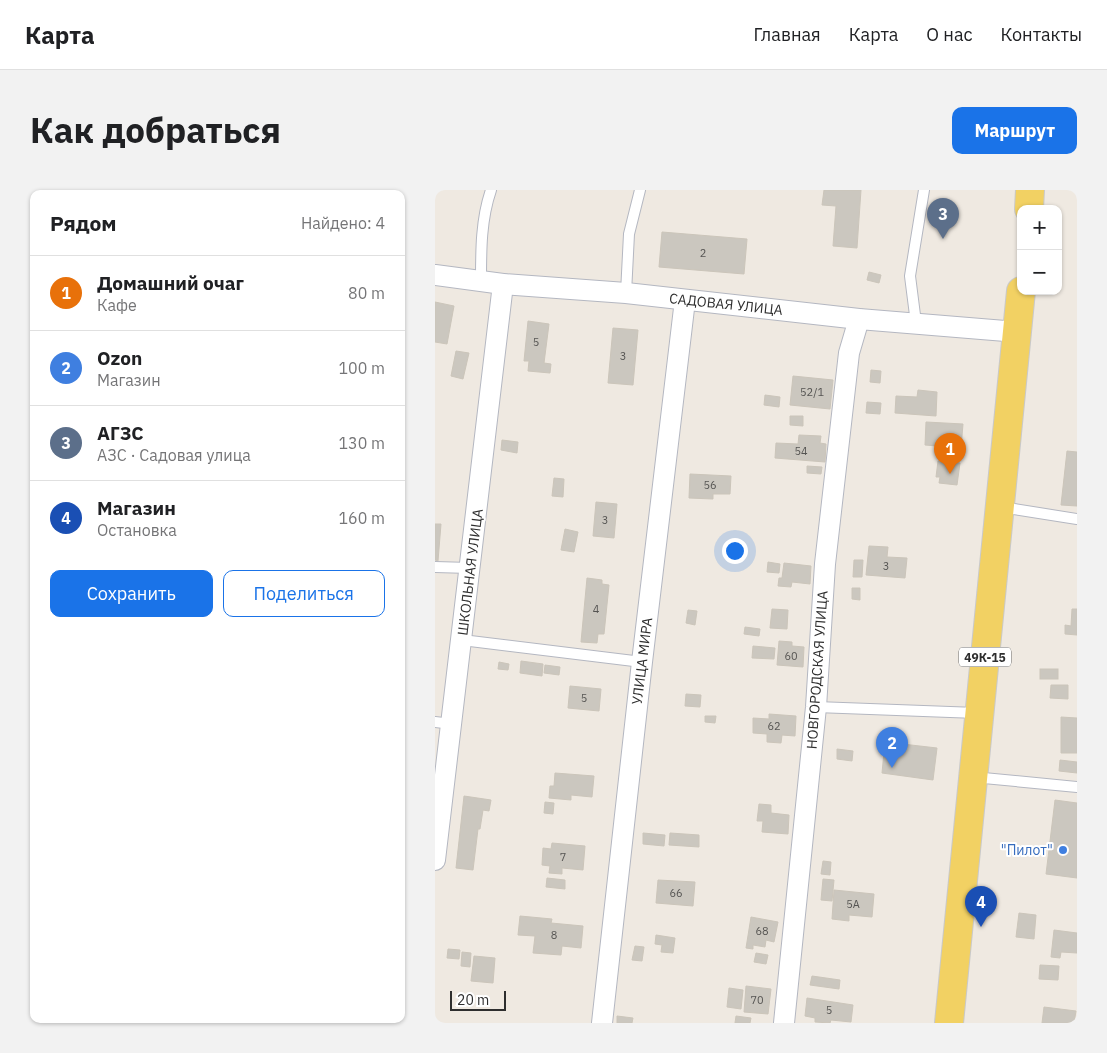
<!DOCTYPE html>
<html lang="ru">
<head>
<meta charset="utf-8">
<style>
	body { margin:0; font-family:"IBM Plex Sans",sans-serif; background:#f2f2f2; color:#202124 }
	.controls { position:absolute; right:15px; top:15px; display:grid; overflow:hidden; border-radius:10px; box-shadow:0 1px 4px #0004 }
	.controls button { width:45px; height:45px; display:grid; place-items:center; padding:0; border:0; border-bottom:1px solid #e0e0e0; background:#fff; color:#202124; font:25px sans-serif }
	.scale { position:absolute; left:15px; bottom:12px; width:56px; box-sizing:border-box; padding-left:5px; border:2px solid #2e2e2e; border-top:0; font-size:14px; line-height:18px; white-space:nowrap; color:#2e2e2e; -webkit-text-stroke:4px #fff; paint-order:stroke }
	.you { position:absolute; left:299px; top:360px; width:18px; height:18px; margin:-12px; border:4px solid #fff; border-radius:50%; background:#1a73e8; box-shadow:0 0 0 8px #1a73e833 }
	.badge { display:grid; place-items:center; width:32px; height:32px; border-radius:50%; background:#1a73e8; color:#fff; font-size:16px; font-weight:700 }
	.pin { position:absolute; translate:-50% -41px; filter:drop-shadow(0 1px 2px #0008) }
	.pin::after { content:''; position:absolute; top:26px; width:18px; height:15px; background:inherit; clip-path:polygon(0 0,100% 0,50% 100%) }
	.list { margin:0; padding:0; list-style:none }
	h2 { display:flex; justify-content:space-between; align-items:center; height:65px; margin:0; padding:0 20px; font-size:21px }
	h2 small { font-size:16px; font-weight:400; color:#757577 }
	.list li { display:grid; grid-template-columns:32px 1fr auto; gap:15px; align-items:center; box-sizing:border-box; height:75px; padding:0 20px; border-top:1px solid #e0e0e0 }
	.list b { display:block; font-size:19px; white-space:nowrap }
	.list p { margin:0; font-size:16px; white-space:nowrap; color:#757577 }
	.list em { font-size:16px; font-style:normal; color:#757577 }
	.actions { display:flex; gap:10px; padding:15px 20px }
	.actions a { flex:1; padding:11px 0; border:1px solid #1a73e8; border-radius:10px; text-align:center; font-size:18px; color:#1a73e8 }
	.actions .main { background:#1a73e8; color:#fff }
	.map { position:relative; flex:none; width:642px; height:833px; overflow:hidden; border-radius:10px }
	header { display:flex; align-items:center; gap:30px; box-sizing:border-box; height:70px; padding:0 25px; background:#fff; border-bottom:1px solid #e0e0e0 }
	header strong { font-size:24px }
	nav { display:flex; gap:28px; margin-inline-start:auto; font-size:18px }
	.intro { display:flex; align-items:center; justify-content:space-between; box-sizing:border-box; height:120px; padding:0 30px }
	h1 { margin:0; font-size:35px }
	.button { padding:12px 22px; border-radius:10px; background:#1a73e8; color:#fff; font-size:18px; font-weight:700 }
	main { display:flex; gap:30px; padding:0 30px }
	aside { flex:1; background:#fff; border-radius:10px; box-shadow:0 1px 4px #0004 }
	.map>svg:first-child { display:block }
</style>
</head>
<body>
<header>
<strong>Карта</strong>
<nav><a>Главная</a><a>Карта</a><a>О нас</a><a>Контакты</a></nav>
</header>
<div class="intro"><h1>Как добраться</h1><a class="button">Маршрут</a></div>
<main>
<aside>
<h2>Рядом<small>Найдено: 4</small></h2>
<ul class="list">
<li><span class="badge" style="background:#e8710a">1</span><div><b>Домашний очаг</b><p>Кафе</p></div><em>80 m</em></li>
<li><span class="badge" style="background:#3f7fe0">2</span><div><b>Ozon</b><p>Магазин</p></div><em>100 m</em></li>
<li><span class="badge" style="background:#5c6f8a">3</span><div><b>АГЗС</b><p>АЗС · Садовая улица</p></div><em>130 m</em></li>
<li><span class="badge" style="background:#1a4fb4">4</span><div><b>Магазин</b><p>Остановка</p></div><em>160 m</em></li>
</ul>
<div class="actions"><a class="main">Сохранить</a><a>Поделиться</a></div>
</aside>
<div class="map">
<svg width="642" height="833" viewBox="0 0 642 833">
	<rect width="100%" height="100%" fill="#efe9e1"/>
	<g fill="#cbc7bf" stroke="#cbc5ba">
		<path d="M389,0h37l-4,58 -24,-2 3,-40 -14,-1z"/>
		<path d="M227,42l85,7 -3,35 -85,-7z"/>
		<path d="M434,82l12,3 -2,8 -12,-3z"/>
		<path d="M0,112l19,4 -7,38 -12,-2z"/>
		<path d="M93,131l21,3 -5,39 7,1 -1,9 -22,-2 1,-10h-5z"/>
		<path d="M178,138l25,2 -5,55 -25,-2z"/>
		<path d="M21,161l13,2 -6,26 -12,-3z"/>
		<path d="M436,180l10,1 -1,12 -10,-1z"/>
		<path d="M358,186l40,4 -3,29 -40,-4z"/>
		<path d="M483,200l19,2 -1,24 -41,-3 1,-17 21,1z"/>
		<path d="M330,205l15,2 -1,10 -15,-2z"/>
		<path d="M432,212l14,1 -1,11 -14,-1z"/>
		<path d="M355,226h13v10l-13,-1z"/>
		<path d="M491,232l37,2 -2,24 -36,-3z"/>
		<path d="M364,245l22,1 -1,7 6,1 -1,18 -50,-4 1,-15 22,1z"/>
		<path d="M67,250l16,2 -1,11 -16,-3z"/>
		<path d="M632,261l10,1v54l-16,-1z"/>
		<path d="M503,271l22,2 -3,22 -18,-2 1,-6h-4z"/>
		<path d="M372,276l15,1 -1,7 -14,-1z"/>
		<path d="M255,284l41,2 -1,18h-17v5l-24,-1z"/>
		<path d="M119,288l10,1 -1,18 -11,-1z"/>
		<path d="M161,312l21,2 -3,34 -21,-2z"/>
		<path d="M0,334h6l-3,37 -3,-1z"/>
		<path d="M130,339l13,3 -4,20 -13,-2z"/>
		<path d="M434,356l19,1 -1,10 20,1 -2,20 -39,-3z"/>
		<path d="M419,370h9l-1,17h-9z"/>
		<path d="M333,372l12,2 -1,9 -12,-1z"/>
		<path d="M349,373l27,3 -1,18 -18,-2 -1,5 -13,-1 1,-8h3z"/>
		<path d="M152,388l15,2v4l7,1 -5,49h-6l-1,9 -16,-1z"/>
		<path d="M417,398h8v12l-8,-1z"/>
		<path d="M337,419l16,1 -1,19 -17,-1z"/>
		<path d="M637,419h5v26l-12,-1v-9l6,1z"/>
		<path d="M253,420l9,1 -2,14 -9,-2z"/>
		<path d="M310,437l15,2 -1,7 -15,-2z"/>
		<path d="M344,451l13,1v4l12,1 -1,20 -26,-2z"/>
		<path d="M318,456l22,2 -1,11 -22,-1z"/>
		<path d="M86,471l22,3 -1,12 -22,-3z"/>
		<path d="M64,472l10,2 -1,6 -10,-1z"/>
		<path d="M110,475l15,2 -1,8 -15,-2z"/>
		<rect x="605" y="479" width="18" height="10"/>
		<path d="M616,495h17v14l-18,-1z"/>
		<path d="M135,496l31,3 -2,22 -31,-3z"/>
		<path d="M251,504l15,1 -1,12 -15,-1z"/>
		<path d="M334,524l27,2 -1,20 -13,-1 -1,8 -14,-1v-8l-14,-1v-15l16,1z"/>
		<path d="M270,526h11l-1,7 -10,-1z"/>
		<path d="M626,527l16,1v35h-16z"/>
		<path d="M450,552l52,6 -4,32 -51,-7z"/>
		<path d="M402,559l16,2 -1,10 -15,-2z"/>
		<path d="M625,570l17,2v11l-18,-2z"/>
		<path d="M120,583l39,3 -2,21 -21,-2v5l-22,-2 1,-12h4z"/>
		<path d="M29,606l27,4 -2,11 -6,-1 -3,19h-2l-5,41 -17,-2z"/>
		<path d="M620,610l22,3v75l-31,-4z"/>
		<path d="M110,612l9,1 -1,11 -9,-1z"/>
		<path d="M324,614l12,1v8l18,2 -1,19 -26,-2 1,-11h-6z"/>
		<path d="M208,643l22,2 -1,11 -21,-2z"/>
		<path d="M235,643l29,2v12l-30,-2z"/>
		<path d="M117,653l33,3 -2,24 -21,-2v6l-13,-1 1,-7 -8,-1 1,-17 8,1z"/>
		<path d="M388,671l8,1 -1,13 -9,-1z"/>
		<path d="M112,688l18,2v9l-19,-2z"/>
		<path d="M388,689l11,1 -2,21 -11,-1z"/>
		<path d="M223,690l37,2 -2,24 -37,-3z"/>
		<path d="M399,700l40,4 -2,23 -23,-2v6l-17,-2z"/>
		<path d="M584,723l17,2 -2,24 -18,-2z"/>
		<path d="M85,726l32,3 -1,4 32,3 -2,22 -19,-2 -1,9 -28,-2 2,-17 -17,-1z"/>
		<path d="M316,727l27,5 -4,20 -8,-2 -1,7 -12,-2v4l-7,-1z"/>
		<path d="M619,740l23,3v20l-16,-1 -1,6 -9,-1z"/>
		<path d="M221,745l19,3 -2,15 -12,-1 1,-7 -7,-1z"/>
		<path d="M200,756l9,1 -2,14 -10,-1z"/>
		<path d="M13,759l12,1 -1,9 -12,-1z"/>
		<path d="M27,762l9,1 -1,14 -9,-1z"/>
		<path d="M321,763l12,2 -2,9 -12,-2z"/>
		<path d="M39,766l21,2 -2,25 -22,-2z"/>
		<path d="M605,775l19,1 -1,14 -19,-1z"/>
		<path d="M377,786l28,4 -1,9 -29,-4z"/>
		<path d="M311,796l25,3 -3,25 -24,-2z"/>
		<path d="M294,798l14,2 -2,19 -14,-2z"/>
		<path d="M372,808l46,7 -2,17 -20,-2 -1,3 -15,-1v-4l-10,-2z"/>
		<path d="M609,817l32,4 -2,12h-32z"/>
		<path d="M182,826l16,2 -1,5h-15z"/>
		<path d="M301,826l15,2 -1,5h-15z"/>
	</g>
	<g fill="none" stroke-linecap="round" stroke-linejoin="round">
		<defs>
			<g id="service">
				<path d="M46,90c0,-30 0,-61 10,-90"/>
				<path d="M191,103l3,-59 11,-44"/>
				<path d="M481,133l-6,-47 14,-86"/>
				<path d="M566,317l76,12"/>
				<path d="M0,377l35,1"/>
				<path d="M27,450l180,22"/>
				<path d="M381,517l161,6"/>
				<path d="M0,532l17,2"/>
				<path d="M538,587l104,10"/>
			</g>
			<g id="minor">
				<path d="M0,85l68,9 123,9 233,26 159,13"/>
				<path d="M0,670l68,-576"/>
				<path d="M167,833l40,-361 43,-362"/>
				<path d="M349,833l32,-316 9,-143 24,-211 10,-34"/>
			</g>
			<g id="primary">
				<path d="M594,19l1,-19"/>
				<path d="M514,833l72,-732"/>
			</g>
		</defs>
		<use href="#service" stroke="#b4b7c1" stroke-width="12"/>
		<use href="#minor" stroke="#b4b7c1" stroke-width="22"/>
		<use href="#primary" stroke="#c9c9c9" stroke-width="30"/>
		<use href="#service" stroke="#fff" stroke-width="10"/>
		<use href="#minor" stroke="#fff" stroke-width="20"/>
		<use href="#primary" stroke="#f2d163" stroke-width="28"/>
	</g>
	<circle fill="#3f7fe0" stroke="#fff" stroke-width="2" cx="628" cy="660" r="5"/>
	<g text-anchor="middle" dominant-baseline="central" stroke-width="4" stroke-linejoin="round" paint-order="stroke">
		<g font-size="11" fill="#555452">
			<text x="268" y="63">2</text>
			<text x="101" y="152">5</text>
			<text x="188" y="166">3</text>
			<text x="377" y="202">52/1</text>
			<text x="366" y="261">54</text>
			<text x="275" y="295">56</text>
			<text x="170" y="330">3</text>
			<text x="451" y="376">3</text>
			<text x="161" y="419">4</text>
			<text x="356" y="466">60</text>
			<text x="149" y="508">5</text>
			<text x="339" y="536">62</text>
			<text x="128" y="667">7</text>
			<text x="241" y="703">66</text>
			<text x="418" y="714">5А</text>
			<text x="327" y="741">68</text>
			<text x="119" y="745">8</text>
			<text x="322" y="810">70</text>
			<text x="394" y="820">5</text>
		</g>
		<rect fill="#fff" stroke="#6d6d6d" stroke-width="1" x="524" y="457.5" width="52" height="19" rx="4"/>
		<g font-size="12" font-weight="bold" fill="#2e2e2e">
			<text x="550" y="467">49К-15</text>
		</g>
		<g font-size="14" fill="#2e2e2e" stroke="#fff">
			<text transform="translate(291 114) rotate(6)">САДОВАЯ УЛИЦА</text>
			<text transform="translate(35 382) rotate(-83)">ШКОЛЬНАЯ УЛИЦА</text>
			<text transform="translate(207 471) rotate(-83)">УЛИЦА МИРА</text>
			<text transform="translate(382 480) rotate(-86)">НОВГОРОДСКАЯ УЛИЦА</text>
		</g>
		<g font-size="14" fill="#366cbe" stroke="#fff" text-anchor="end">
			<text x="618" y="660">"Пилот"</text>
		</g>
	</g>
</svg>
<div class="controls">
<button>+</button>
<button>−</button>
</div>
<div class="scale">20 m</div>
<div class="you"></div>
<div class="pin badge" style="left:515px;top:284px;background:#e8710a">1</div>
<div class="pin badge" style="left:457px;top:578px;background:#3f7fe0">2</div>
<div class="pin badge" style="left:508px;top:49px;background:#5c6f8a">3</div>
<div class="pin badge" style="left:546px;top:737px;background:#1a4fb4">4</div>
</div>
</main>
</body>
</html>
